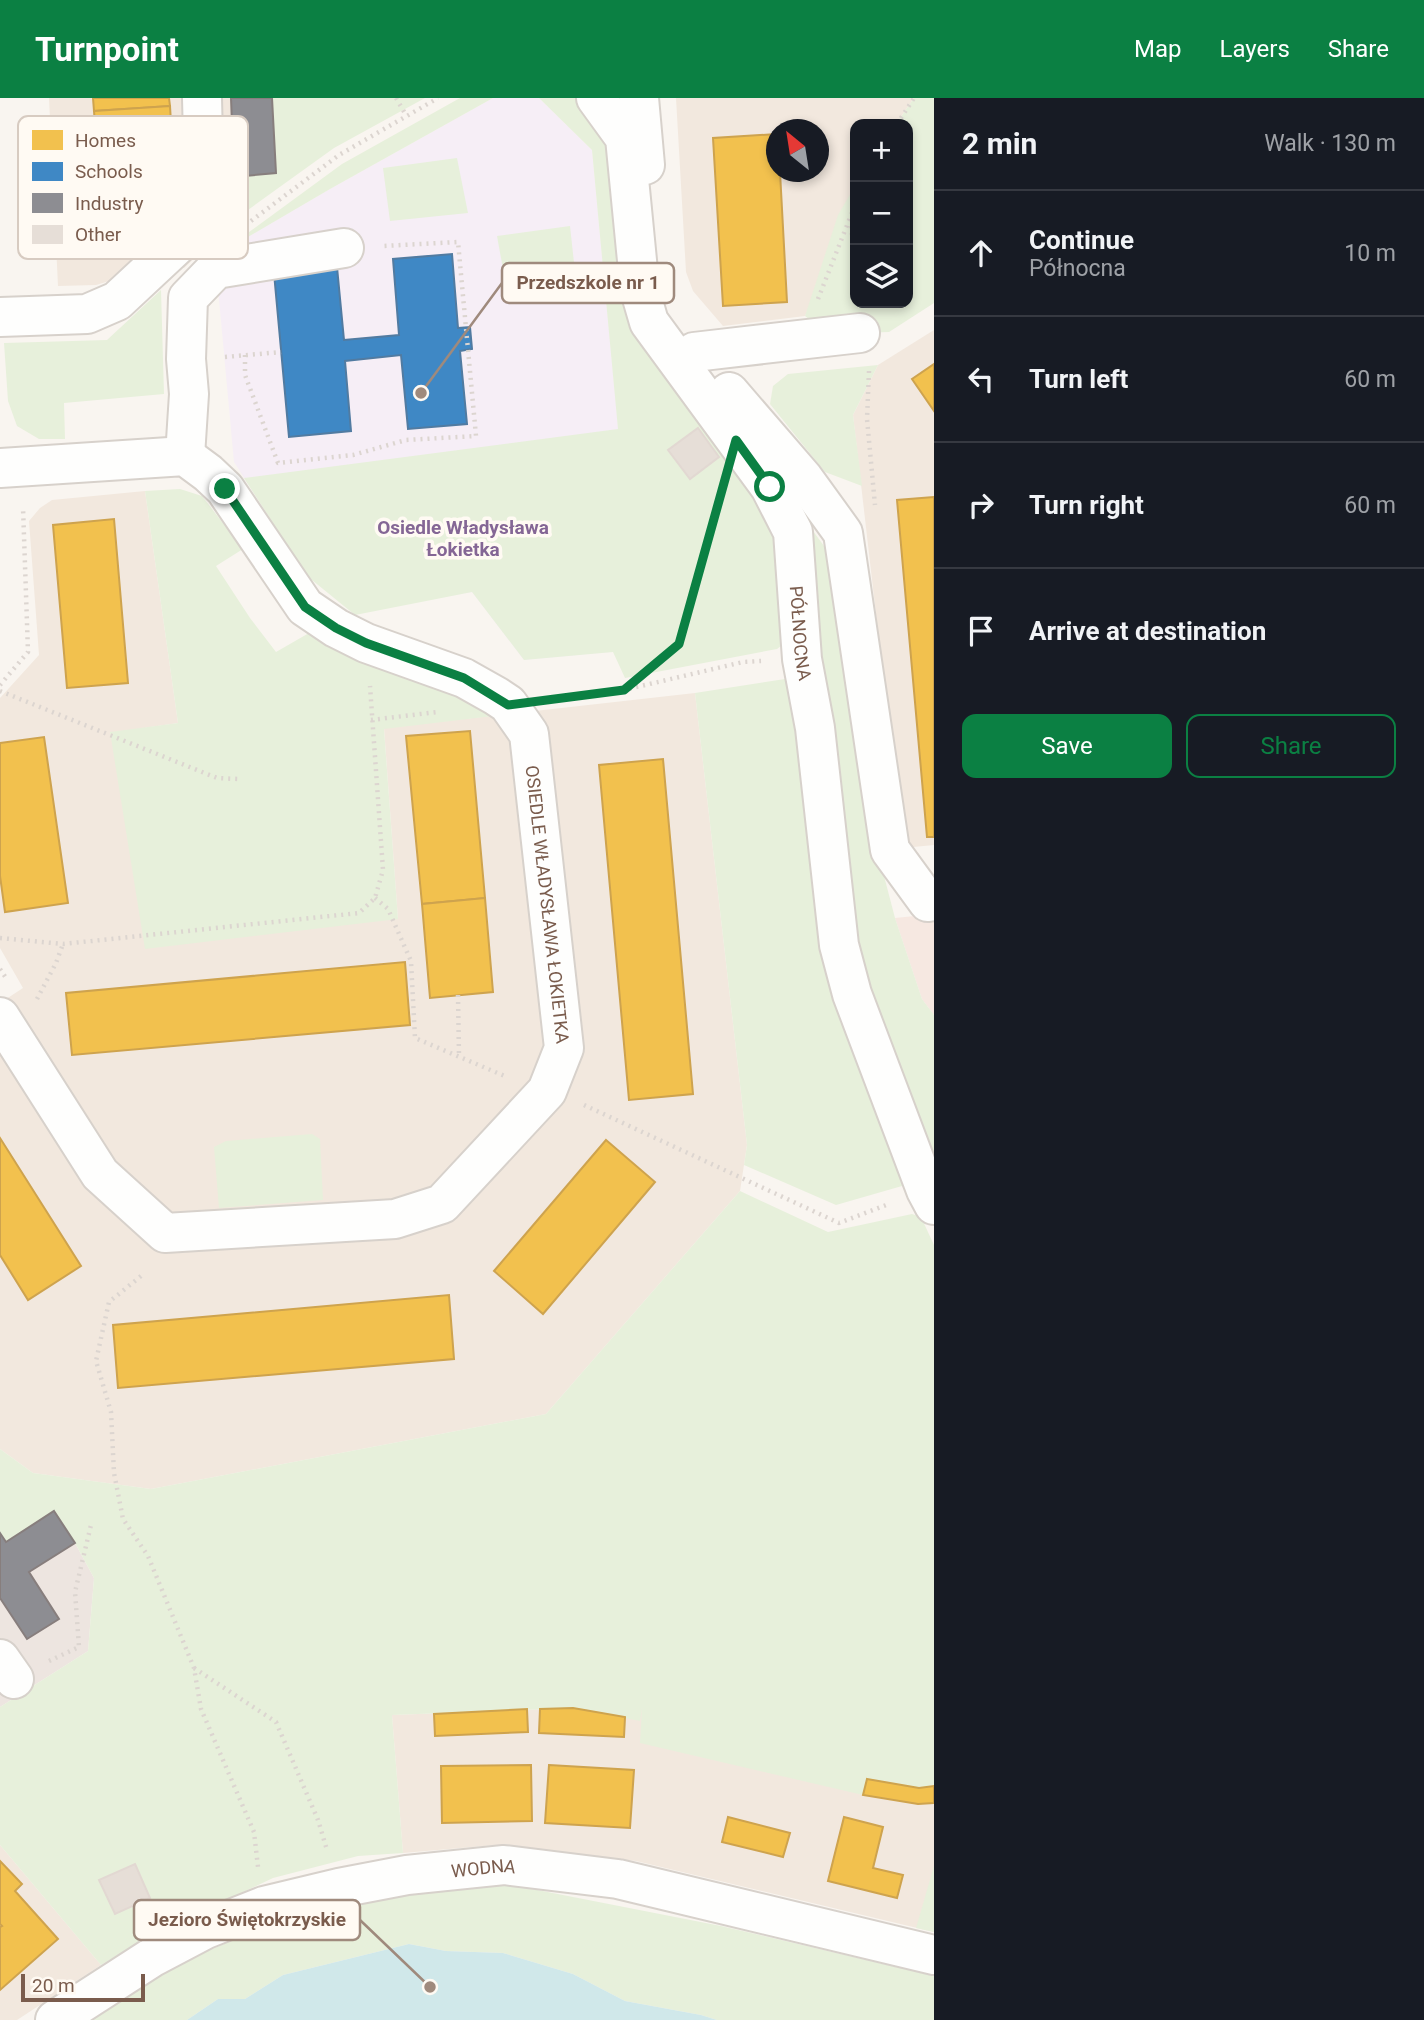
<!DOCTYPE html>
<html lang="en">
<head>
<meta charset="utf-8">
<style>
	body { margin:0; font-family:Roboto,sans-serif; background:#242831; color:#f1f3f6 }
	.controls { position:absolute; right:21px; top:21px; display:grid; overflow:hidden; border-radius:14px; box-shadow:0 4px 10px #0003 }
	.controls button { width:63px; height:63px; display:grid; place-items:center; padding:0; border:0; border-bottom:2px solid #363941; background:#171b24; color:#f1f3f6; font:35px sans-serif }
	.compass { position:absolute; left:766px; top:21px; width:63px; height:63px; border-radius:50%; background:#171b24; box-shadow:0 4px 10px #0003; rotate:330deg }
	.scale { position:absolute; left:21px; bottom:18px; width:124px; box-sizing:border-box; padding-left:7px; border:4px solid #7a5c4d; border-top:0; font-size:19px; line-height:24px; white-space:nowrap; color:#7a5c4d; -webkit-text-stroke:5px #fffaf3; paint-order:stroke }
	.stop { position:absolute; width:21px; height:21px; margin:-16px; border:5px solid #0b8043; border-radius:50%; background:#fff }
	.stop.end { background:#0b8043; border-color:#fff; box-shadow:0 2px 7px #0008 }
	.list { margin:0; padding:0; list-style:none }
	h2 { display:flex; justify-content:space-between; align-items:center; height:91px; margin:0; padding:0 28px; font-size:30px }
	h2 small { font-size:23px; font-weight:400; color:#9ea1a6 }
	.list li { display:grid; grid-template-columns:46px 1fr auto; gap:21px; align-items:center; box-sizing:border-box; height:126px; padding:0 28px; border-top:2px solid #363941 }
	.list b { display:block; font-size:26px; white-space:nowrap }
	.list p { margin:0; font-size:23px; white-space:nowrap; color:#9ea1a6 }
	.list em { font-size:23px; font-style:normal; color:#9ea1a6 }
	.actions { display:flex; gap:14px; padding:21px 28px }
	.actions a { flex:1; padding:16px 0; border:2px solid #0b8043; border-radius:14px; text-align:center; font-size:24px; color:#0b8043 }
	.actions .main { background:#0b8043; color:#fff }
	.icon { flex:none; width:38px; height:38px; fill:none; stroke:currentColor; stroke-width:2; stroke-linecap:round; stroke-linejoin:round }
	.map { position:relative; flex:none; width:934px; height:1922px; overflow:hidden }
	header { display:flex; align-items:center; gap:42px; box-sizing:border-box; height:98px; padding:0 35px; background:#0b8043; color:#fff }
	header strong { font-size:33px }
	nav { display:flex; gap:38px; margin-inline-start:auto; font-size:24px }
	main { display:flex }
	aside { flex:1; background:#171b24 }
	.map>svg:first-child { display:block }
</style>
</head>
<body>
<header>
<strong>Turnpoint</strong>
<nav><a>Map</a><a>Layers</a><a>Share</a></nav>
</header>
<main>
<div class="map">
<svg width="934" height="1922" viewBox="0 0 934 1922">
	<rect width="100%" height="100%" fill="#f9f5f0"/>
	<g fill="#f2e8de" fill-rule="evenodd">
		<path d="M49,0h223l4,75 -42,4v43l-50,48 -27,-24 -38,34 -23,7 -38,1z"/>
		<path d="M676,0h238l-18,26h-41v73l-50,119 -82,10 -30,-35 -7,-19zM776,32h42v42h-42z"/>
		<path d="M934,232v515l-31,3 -50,-433 25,-50z"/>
		<path d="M145,393l33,232 -68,10 288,186 -14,-191 311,-35 52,452 -7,46 -194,223 -395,75 -118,-16 -33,-24v-446l23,-15 -23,-40v-250l39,-43 -10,-134 11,-13 12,-8z"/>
		<path d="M934,1433v401l-298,-71 -141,-16 -92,8 -11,-138 181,-7 52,9 22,-70z"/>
		<path d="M0,1747l101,120 -84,55h-17z"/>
	</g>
	<path fill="#f6e8e1" d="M934,816v101l-12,-16 -27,-81z"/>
	<path fill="#ede5e0" d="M54,1413l21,32 19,35 -6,73 -88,56v-174l6,9z"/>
	<path fill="#f6eef6" d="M493,0h46l53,52 29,307 30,191 -127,12 -52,-68 -64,11 -101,-27 -73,-114 -19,-206 115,-67z"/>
	<g fill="#e7f0db">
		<path d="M272,0h153l-91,50 -100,72v-43l42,-4z"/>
		<path d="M460,0h33l-163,91 -111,65 123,-90z"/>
		<path d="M539,0h40l38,51 16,143 145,226 13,120 -14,11 -152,29 -12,-26 -89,8 -52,-68 -117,23 -48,-39 -63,-98 374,-49 -26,-279z"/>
		<path d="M914,0h20v205l-45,29 -29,1 -46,-10 -9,-7 33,-101 17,-29v117h53v-179h-12z"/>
		<path d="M457,60l11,55 -78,8 -7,-53z"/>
		<path d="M570,128l5,46 -70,8 -8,-44z"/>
		<path d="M161,192l3,104 -100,9 1,36h-26l-22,-13 -9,-25 -4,-58 103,-3z"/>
		<path d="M878,267l-25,50 9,71 -37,-14 -55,-68 3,-18 15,-12z"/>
		<path d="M180,391l22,7 41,53 -27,17 34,52 26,34 40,-23 149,60 28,27 -109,13 14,190 -253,30 -35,-217 68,-9 -33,-232z"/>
		<path d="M799,414l36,49 43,292 17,65 27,81 12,16v148l-70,-172z"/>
		<path d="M785,581l9,14 115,491 -73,21 -92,-40 3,-20 -52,-452z"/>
		<path d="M312,1036l8,5 3,61 -104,8 -5,-61 12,-6z"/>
		<path d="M740,1093l88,41 84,-18 9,3 13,28v541l-15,2 -52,-9 -4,16 -223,-52 2,-35 -2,13 -67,-13 -181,7 11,138 -45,3 -85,22 -122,57 -50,30 -101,-120v-138l88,-56 6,-73 -19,-35 -21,-32 -48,31 -6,-8v-85l33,24 118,16 395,-75z"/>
		<path d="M934,1768v66l-18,-4z"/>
		<path d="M502,1785l219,43 213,50v44h-217l-16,-5 -76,-14 -52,-27 -70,-21 -57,-2 -37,-7 -126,31 -38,24h-27l-31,21h-101l73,-47 128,-57 83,-19z"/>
	</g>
	<path fill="#d0e8ea" d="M409,1846l37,7 57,2 70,21 52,27 76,14 16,5h-530l31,-21h27l38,-24z"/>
	<g fill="#f2c14e" stroke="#cea34e" stroke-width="2">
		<path d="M93,0h76l1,8 -76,5z"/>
		<path d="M170,8l7,115 -75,5 -8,-115z"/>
		<path d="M776,36v38h4l7,130 -64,4 -10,-168z"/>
		<path d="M934,266v47l-22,-32z"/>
		<path d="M934,399v340h-7l-30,-337z"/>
		<path d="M114,421l14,164 -61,5 -14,-163z"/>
		<path d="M470,633l15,167 -63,6 -16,-168z"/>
		<path d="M44,639l24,166 -63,9 -5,-36v-133z"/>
		<path d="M663,661l30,335 -64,6 -30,-335z"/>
		<path d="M485,800l8,94 -63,6 -8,-94z"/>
		<path d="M405,864l5,63 -338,30 -6,-62z"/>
		<path d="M0,1040l81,128 -53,34 -28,-45z"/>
		<path d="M606,1042l49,42 -112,132 -49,-43z"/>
		<path d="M449,1197l5,64 -336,29 -5,-63z"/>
		<path d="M573,1610l52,9 -1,20 -85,-4 1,-24z"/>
		<path d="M527,1611l1,23 -93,4 -1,-22z"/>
		<path d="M531,1667l1,56 -90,2 -1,-57z"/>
		<path d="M549,1667l85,5 -4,58 -85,-5z"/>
		<path d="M867,1681l52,9 15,-2v17l-16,1 -55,-9z"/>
		<path d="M728,1719l62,16 -7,24 -61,-15z"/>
		<path d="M844,1719l39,10 -10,41 30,7 -6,23 -69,-17z"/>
		<path d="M0,1763l22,23 -7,7 43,48 -58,51v-63l2,-1 -2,-2z"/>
	</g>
	<path fill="#3f88c5" stroke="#517ba1" stroke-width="2" d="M452,156l6,74 12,-1 2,22 -12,2 7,73 -59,5 -7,-74 -56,6 6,70 -62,6 -15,-164 63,-6 7,73 55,-5 -6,-76z"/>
	<g fill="#8d8d92" stroke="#877e7d" stroke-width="2">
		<path d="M231,0h41l4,75 -42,4z"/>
		<path d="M54,1413l21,32 -46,29 30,47 -32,20 -27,-41v-65l6,9z"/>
	</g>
	<g fill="#e6ded7" stroke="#e2d8d2" stroke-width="2">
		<path d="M698,330l21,29 -29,22 -22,-29z"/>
		<path d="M135,1766l15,34 -35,16 -16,-34z"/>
	</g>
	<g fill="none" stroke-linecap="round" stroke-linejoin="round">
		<defs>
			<g id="minor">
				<path id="s1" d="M596,0l29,40 15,153 9,31 121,165 23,45 9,127 13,69 24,217 13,49 74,196 8,15"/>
				<path d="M639,0l6,67"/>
				<path d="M0,219l87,-3 30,-13 88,-82 -3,-121"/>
				<path d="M694,254l166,-19"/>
				<path d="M729,294l75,87 39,54 47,317 38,52 6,-1"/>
				<path d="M185,358l4,-62 -3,-35 2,-61 28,-29 128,-21"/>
				<path id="s2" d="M0,370l185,-12 23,17 17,16 80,118 31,21 30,15 98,35 32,18 12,8 21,30 35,314 -17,43 -105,113 -47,15 -230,14 -65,-59 -100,-157"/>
				<path d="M0,1561l14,20"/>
				<path id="s3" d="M55,1922l96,-62 55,-29 58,-23 75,-18 68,-13 97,-10 114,14 316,76"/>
			</g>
		</defs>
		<use href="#minor" stroke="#d7d1cb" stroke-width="42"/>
		<g stroke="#dcd5d0" stroke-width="4.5" stroke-dasharray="2 5" stroke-linecap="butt">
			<path d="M396,0l10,17"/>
			<path d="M897,26l17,-26"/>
			<path d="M851,121l4,62"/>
			<path d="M251,123l88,-66 99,-57"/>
			<path d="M818,201l37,-94"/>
			<path d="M245,257v20l33,88 75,-8 53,-15 70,-4 -18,-194 -74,4"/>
			<path d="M225,259l56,-5"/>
			<path d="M869,273l-2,48 8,86"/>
			<path d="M0,587l28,-33 -5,-145"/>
			<path d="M625,591l54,-45 43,-153"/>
			<path d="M0,593l217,87 21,1"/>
			<path d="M553,600l71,-8 119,-28 18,-1"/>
			<path d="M371,622l66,-8"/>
			<path d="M375,800l13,11 23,52 4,77 92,39"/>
			<path d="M0,840l63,6 296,-31 16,-15 8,-28 -13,-184"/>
			<path d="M0,871l6,9"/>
			<path d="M458,897l1,62"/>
			<path d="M37,901l19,-36 7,-19"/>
			<path d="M584,1007l255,118 50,-19"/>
			<path d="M141,1178l-32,26 -13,59 15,51 3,61 9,46 25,37 46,112 7,41 53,123 4,35"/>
			<path d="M49,1563l30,-14 -4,-55 16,-67"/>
			<path d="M194,1570l82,54 42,98 9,30"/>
		</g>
		<use href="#minor" stroke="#fefefd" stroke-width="38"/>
	</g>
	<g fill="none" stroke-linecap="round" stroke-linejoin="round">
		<path stroke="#0b8043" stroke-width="9" d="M225,391l80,118 31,21 30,15 98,35 44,27 116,-15 55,-46 57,-204 34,47"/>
	</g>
	<g text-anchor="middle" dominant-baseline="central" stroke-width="7" stroke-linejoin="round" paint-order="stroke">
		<g font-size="18" fill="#7a5c4d" stroke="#fffaf3">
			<text stroke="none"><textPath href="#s1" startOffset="592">PÓŁNOCNA</textPath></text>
			<text stroke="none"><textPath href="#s2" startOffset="814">OSIEDLE WŁADYSŁAWA ŁOKIETKA</textPath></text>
			<text stroke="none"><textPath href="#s3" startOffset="462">WODNA</textPath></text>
		</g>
		<g font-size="19" font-weight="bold" fill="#846695" stroke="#fffaf3">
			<text x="463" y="429">Osiedle Władysława<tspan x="463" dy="22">Łokietka</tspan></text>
		</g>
	</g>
	<rect x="18" y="18" width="230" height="143" rx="10" fill="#fffaf3" stroke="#d7cbc1" stroke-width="2"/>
	<rect x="32" y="32" width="31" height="20" fill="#f2c14e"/>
	<rect x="32" y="64" width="31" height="19" fill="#3f88c5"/>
	<rect x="32" y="95" width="31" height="20" fill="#8d8d92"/>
	<rect x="32" y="127" width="31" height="19" fill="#e6ded7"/>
	<g font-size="19" fill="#7a5c4d">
		<text x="75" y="49">Homes</text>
		<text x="75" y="80">Schools</text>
		<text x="75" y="112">Industry</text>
		<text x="75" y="143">Other</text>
	</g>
	<path fill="none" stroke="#9f8a7d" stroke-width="2.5" d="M421 295L502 185M430 1889L360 1822"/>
	<g fill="#9f8a7d" stroke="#fffaf3" stroke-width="2.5">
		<circle cx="421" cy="295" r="7"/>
		<circle cx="430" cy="1889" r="7"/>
	</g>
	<g fill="#fffaf3" stroke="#9f8a7d" stroke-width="2.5">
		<rect x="502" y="165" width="172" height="40" rx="7"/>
		<rect x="134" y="1802" width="226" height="40" rx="7"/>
	</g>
	<g font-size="19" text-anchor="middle" font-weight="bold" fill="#7a5c4d">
		<text x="588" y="191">Przedszkole nr 1</text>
		<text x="247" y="1828">Jezioro Świętokrzyskie</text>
	</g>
</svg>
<div class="controls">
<button>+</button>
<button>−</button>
<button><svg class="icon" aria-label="layers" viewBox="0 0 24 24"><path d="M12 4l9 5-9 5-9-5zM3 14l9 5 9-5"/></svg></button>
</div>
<svg class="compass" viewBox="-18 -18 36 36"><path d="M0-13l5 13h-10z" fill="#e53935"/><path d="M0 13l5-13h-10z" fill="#9ea1a6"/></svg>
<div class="scale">20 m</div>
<div class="stop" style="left:770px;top:389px"></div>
<div class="stop end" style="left:225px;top:391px"></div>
</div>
<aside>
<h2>2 min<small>Walk · 130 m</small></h2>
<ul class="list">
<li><svg class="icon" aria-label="ahead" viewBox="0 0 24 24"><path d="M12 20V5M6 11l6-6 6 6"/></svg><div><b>Continue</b><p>Północna</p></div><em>10 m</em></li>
<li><svg class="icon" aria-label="left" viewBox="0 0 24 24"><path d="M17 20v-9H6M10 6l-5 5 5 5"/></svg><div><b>Turn left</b></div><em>60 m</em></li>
<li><svg class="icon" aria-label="right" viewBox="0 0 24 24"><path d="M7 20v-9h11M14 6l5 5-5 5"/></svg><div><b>Turn right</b></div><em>60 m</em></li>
<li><svg class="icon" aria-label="arrive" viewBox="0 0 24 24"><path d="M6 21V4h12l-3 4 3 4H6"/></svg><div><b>Arrive at destination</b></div></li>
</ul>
<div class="actions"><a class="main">Save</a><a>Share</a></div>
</aside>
</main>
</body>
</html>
